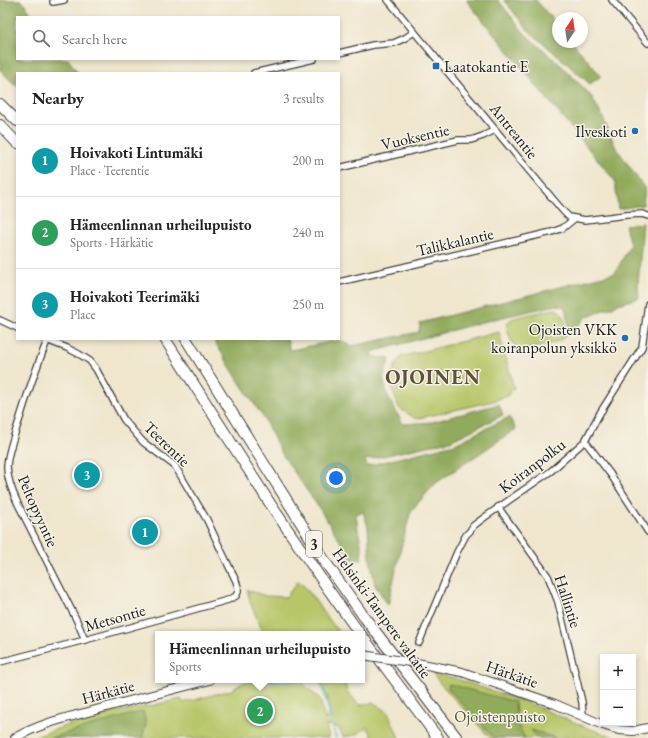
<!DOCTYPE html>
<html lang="en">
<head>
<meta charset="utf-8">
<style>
	body { margin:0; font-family:"EB Garamond",serif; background:#f6f6f6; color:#222 }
	.controls { position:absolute; right:12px; bottom:12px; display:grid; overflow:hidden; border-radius:0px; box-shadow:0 2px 6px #0003 }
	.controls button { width:36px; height:36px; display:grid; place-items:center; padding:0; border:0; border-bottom:1px solid #e0e0e0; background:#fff; color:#222; font:20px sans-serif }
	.compass { position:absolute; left:552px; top:12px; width:36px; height:36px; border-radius:50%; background:#fff; box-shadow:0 2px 6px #0003; rotate:13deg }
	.you { position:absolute; left:336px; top:478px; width:14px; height:14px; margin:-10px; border:3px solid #fff; border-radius:50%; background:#1a73e8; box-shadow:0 0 0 6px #1a73e833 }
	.badge { display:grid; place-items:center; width:26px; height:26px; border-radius:50%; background:#0b8043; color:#fff; font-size:13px; font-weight:700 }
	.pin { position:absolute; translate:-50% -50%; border:2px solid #fff; box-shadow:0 1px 4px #0006 }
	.popup { position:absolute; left:155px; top:631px; width:210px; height:52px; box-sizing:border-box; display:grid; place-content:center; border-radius:0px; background:#fff; filter:drop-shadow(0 1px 3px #0005); font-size:13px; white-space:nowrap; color:#767676 }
	.popup b { font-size:15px; color:#222 }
	.popup::after { content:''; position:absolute; left:50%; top:100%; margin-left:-8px; border:8px solid transparent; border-top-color:#fff }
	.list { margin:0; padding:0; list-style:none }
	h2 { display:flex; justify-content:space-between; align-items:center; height:52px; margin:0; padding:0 16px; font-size:17px }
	h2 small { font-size:13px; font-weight:400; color:#767676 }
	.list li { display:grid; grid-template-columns:26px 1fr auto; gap:12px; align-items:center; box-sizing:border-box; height:72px; padding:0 16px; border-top:1px solid #e0e0e0 }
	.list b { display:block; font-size:15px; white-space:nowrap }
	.list p { margin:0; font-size:13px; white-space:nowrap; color:#767676 }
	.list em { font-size:13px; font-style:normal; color:#767676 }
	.icon { flex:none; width:22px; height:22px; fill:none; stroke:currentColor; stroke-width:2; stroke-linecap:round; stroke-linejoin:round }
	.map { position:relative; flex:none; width:648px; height:738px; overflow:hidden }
	.search { position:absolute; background:#fff; box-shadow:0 2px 6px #0003; left:16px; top:16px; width:324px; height:44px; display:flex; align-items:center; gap:10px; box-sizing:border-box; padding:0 14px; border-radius:0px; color:#767676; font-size:15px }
	.panel { position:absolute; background:#fff; box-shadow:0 2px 6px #0003; left:16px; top:72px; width:324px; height:268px; border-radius:0px }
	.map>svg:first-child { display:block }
</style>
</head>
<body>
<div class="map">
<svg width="648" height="738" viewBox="0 0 648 738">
	<rect width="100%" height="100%" fill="#f7f3e8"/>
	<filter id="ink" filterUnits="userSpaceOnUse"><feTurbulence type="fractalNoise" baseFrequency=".025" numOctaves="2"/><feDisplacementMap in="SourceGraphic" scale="8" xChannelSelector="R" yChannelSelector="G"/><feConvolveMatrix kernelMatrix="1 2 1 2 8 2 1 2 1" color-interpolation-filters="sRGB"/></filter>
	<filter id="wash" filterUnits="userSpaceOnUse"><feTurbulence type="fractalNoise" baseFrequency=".012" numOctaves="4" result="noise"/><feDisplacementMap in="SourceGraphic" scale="16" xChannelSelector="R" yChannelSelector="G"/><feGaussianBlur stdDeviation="0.9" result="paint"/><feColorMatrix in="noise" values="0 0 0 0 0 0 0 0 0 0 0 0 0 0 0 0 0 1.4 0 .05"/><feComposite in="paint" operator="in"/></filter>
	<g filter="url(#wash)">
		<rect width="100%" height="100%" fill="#efe6cd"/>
		<g fill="#b7c668" stroke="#6a7142">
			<path d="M555,309c10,3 10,16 12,25 -7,11 -32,13 -45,16 -2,-1 -6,-3 -8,-5 -3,-3 -8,-17 -7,-21 1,-3 4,-5 7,-6z"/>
			<path d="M499,332l15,56 -7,8 -14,5 -77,18 -17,-11 -7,-19v-15l4,-10 5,-7z"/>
			<path d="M298,581l7,6 35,47h-76l-12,-27 -5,-17 19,6 20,1z"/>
			<path d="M433,673l21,5 71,24 73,30 19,6h-127l-52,-57z"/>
			<path d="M248,680h64l-10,3 18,16 5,21 5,-9 -3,-16 -9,-15h26l3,11 12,14 15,-2 14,9 11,26h-29l2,-3 -5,-8 -10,8 -14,2 -5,-10 -12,-2 3,13h-297l33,-12 50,-14 35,-6 31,-7 2,4 48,-13z"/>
		</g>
		<g fill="#91ab5c" stroke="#56643c">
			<path d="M0,0h21l4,4 8,13h-16v42h51l10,14h-61v14l-17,-17z"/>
			<path d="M466,0h32l27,34 38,33 29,30 12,23 11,26 30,43 -2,16 -25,4 -3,-28z"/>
			<path d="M504,0h32l22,26v16h14l29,34 -11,8 -63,-55z"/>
			<path d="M643,223l-5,62 1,13 -21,6 -8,4 -7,2 -10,5 -7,2 -11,12h-6l-4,-22 -8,-2 -63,14 -122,33 2,5 16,1 -7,20 5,19 15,27 29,-2 67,-18 4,11 -53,26 -85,19 2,6 88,-22 54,-27 7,12 -80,54 -25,28 -10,37 -13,57 -13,-20 -5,-25 -2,-33 -5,-15 -7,2 2,15 4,20 -1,11h-9l-31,-49 -39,-57 -19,-37 -21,-31 -29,-47h74l3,11 50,-10 12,6 67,-14 1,-9 195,-50 15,-28 -5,-20z"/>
			<path d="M449,684l66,18 2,22 8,14h-31l-46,-50z"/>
			<path d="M143,711l3,13 -4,14h-92z"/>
			<path d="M532,730h-1l25,8h-20z"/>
		</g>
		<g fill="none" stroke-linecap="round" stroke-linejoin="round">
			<g stroke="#48b7c0" stroke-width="2">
				<path d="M321,680l15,58"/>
				<path d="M266,682h18l28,-2"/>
			</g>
		</g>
	</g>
	<g filter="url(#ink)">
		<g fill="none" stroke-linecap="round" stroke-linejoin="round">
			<defs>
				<g id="street">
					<path d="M388,0l143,173 32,38 6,6 16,3 41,-5 16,-1 6,2"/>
					<path d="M612,0l36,43"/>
					<path d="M53,2l11,-2"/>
					<path d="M339,53l34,-8 21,-2 11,-5 9,-6"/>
					<path d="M254,73l60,-14"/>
					<path d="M339,168l119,-28h13l12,-4 12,-6"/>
					<path d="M339,282l213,-50 11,-4 11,-9"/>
					<path d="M0,320l17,8"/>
					<path d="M47,341c-10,25 -19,51 -27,77 -5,16 -12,32 -13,48 0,13 5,25 11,38l59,117 8,19"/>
					<path d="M585,441l26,34 37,57"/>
					<path d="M498,507l50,69 10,26 24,100 1,14"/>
					<path d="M419,643l38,-91 9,-17 4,-4 3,-5 12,-9 66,-46 34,-30 15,-28 42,-66 6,-43"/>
					<path d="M0,662l85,-22 143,-40 8,-4 2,-4v-5l-2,-6 -15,-31 -14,-30 -32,-54 -32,-24 -19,-22 -28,-51 -6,-8 -11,-7 -12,-6 -23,-9"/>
				</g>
				<g id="secondary">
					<path d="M417,663l45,9 93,32 48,21 16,5 14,1 15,-3"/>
					<path d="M15,738c23,-14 51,-20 77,-27 40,-11 79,-21 118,-31"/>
				</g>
				<g id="highway">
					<path d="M0,104l17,17"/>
					<path d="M0,125l17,18"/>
					<path d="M165,339l106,166 57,84 32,45"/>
					<path d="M186,339l140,224 39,55 92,120"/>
					<path d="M362,636l76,102"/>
				</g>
			</defs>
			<use href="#street" stroke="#3c3a37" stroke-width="8"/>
			<use href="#secondary" stroke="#3c3a37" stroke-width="10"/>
			<use href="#highway" stroke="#3c3a37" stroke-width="12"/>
			<use href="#street" stroke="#fff" stroke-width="5.5"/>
			<use href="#secondary" stroke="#fff" stroke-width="8"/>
			<use href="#highway" stroke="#fff" stroke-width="10"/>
			<defs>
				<path id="secondary-bridge" d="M362,655l55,8"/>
			</defs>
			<use href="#secondary-bridge" stroke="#3c3a37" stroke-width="10" stroke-linecap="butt"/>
			<use href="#secondary-bridge" stroke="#fff" stroke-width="8"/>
		</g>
	</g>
	<g fill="#1f6fb2" stroke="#f7f3e8" stroke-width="1.5">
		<rect x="432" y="62" width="8" height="8" rx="2"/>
		<circle cx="635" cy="131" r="4"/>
		<circle cx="625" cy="338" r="4"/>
	</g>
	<g text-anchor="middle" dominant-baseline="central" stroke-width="3" stroke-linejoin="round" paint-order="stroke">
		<rect fill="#f7f3e8" stroke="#5e5c59" stroke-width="1" x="306" y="531" width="16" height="26" rx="3"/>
		<g font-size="15" font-weight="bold" fill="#1c1c1c">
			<text x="314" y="544">3</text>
		</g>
		<g font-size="16" fill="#1c1c1c" stroke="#f7f3e8" text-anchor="end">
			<text x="444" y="66" text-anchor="start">Laatokantie E</text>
			<text x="627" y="131">Ilveskoti</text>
			<text x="617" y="329">Ojoisten VKK<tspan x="617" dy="18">koiranpolun yksikkö</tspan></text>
		</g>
		<g font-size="16" fill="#1c1c1c" stroke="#f7f3e8">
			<text transform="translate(514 131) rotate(51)">Antreantie</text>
			<text transform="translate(415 137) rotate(-13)">Vuoksentie</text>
			<text transform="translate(455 242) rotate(-13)">Talikkalantie</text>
			<text transform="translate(167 444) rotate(44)">Teerentie</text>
			<text transform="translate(532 466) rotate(-37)">Koiranpolku</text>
			<text transform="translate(38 511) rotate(66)">Peltopyyntie</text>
			<text transform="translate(568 601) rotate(72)">Hallintie</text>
			<text transform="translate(382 613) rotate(54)">Helsinki-Tampere valtatie</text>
			<text transform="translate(115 618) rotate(-16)">Metsontie</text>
			<text transform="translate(512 674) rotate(19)">Härkätie</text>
			<text transform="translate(108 692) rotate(-15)">Härkätie</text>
		</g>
		<g font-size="16" fill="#525837" stroke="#f7f3e8">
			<text x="500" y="716">Ojoistenpuisto</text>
		</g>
		<g font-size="20" font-weight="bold" letter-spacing="1" fill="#604f3d" stroke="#f7f3e8">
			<text x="433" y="377">OJOINEN</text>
		</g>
	</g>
</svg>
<div class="controls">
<button>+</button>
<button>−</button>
</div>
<svg class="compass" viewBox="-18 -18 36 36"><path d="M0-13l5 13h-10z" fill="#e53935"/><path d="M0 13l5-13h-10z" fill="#767676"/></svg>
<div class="you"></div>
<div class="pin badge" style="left:145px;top:532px;background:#0f9aa8">1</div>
<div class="pin badge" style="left:260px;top:711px;background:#2e9e5b">2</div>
<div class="popup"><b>Hämeenlinnan urheilupuisto</b>Sports</div>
<div class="pin badge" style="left:87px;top:475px;background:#0f9aa8">3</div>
<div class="search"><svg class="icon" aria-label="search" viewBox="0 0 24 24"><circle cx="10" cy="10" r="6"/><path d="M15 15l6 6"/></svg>Search here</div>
<section class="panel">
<h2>Nearby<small>3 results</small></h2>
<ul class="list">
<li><span class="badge" style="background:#0f9aa8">1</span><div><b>Hoivakoti Lintumäki</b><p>Place · Teerentie</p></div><em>200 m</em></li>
<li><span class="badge" style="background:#2e9e5b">2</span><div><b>Hämeenlinnan urheilupuisto</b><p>Sports · Härkätie</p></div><em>240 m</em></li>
<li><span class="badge" style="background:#0f9aa8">3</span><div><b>Hoivakoti Teerimäki</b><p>Place</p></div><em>250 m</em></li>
</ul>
</section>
</div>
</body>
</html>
